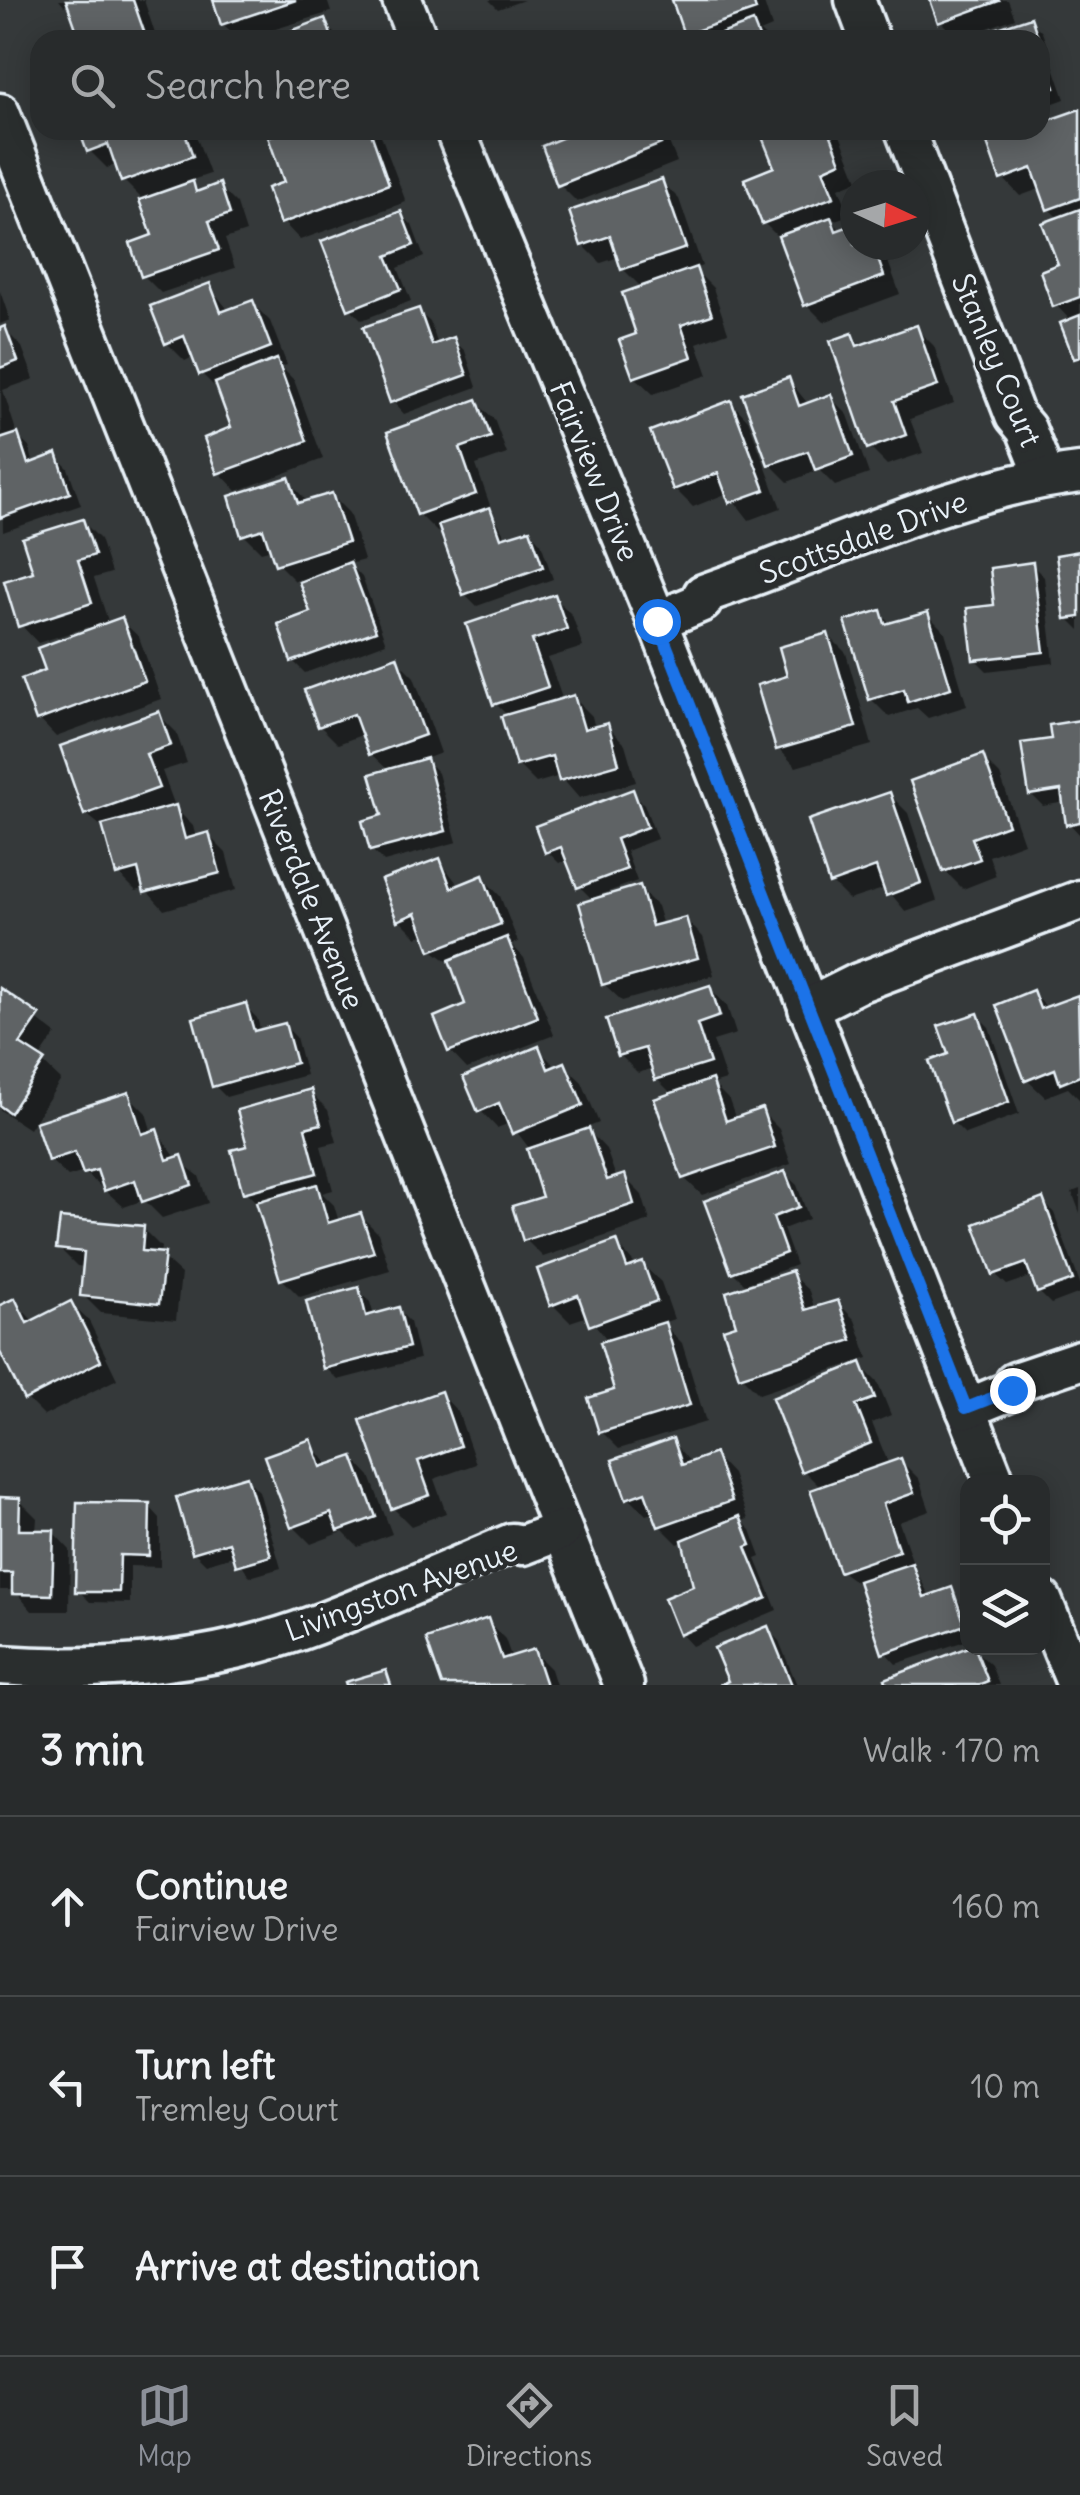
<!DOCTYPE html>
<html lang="en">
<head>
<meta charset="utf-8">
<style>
	body { margin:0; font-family:Delius,sans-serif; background:#303334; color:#f1f3f6 }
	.controls { position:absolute; right:30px; bottom:30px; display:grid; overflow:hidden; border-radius:20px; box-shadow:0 5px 25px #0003 }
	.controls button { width:90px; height:90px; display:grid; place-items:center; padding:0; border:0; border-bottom:2px solid #444748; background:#282b2c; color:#f1f3f6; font:50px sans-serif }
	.compass { position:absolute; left:840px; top:170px; width:90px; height:90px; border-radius:50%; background:#282b2c; box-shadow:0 5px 25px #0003; rotate:94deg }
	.stop { position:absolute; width:30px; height:30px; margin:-22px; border:8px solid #1a73e8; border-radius:50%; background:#fff }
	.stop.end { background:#1a73e8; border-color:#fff; box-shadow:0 2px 10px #0008 }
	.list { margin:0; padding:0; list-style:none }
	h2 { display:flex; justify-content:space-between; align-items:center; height:130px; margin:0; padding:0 40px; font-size:42px }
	h2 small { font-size:32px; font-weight:400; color:#a5a7a9 }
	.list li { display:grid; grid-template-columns:65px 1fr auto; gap:30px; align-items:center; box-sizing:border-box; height:180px; padding:0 40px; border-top:2px solid #444748 }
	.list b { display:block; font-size:38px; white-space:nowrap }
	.list p { margin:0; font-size:32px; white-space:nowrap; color:#a5a7a9 }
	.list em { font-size:32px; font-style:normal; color:#a5a7a9 }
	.icon { flex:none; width:55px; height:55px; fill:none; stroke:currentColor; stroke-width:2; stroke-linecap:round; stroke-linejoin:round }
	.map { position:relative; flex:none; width:1080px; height:1685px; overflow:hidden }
	.search { position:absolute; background:#282b2c; box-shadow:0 5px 25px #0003; left:30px; right:30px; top:30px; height:110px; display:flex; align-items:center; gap:25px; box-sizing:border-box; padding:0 35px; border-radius:30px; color:#a5a7a9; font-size:38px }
	.sheet { height:670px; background:#282b2c }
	nav { display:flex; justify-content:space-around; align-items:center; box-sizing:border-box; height:140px; border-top:2px solid #444748; background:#282b2c; font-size:28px; color:#a5a7a9 }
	nav a { display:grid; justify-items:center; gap:5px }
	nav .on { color:#8c9099 }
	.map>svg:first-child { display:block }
</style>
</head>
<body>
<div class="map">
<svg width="1080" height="1685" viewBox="0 0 1080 1685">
	<rect width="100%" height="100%" fill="#35393a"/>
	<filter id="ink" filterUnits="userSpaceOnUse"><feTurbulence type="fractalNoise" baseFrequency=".01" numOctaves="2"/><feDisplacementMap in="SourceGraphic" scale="20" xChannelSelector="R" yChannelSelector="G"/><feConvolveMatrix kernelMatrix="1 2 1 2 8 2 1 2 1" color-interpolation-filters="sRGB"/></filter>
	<g filter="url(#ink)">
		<g fill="#0007">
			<path d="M59,0h85l13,40h-75l-12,-37 -6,3z"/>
			<path d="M215,0h112l4,12 -91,28 -17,-16z"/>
			<path d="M489,0h35l-26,9z"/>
			<path d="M675,0h88l9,27 -12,5 8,8h-75z"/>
			<path d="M932,0h76l7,18 -57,21 -18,-18z"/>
			<path d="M1030,20l12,12 23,67 -25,9v-68h-59z"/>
			<path d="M324,21l15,19h-65z"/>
			<path d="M1080,112v250l-9,-41 -15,-16 5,-39 -2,-47 -10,-10 -7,-21 -22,8 -17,-18 26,-48h11v-4z"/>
			<path d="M82,130h112l16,44 -21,7 12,12 18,-7 18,18 9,28 -21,7 10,29 -74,25 -18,-18 12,-38 -13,-38 -18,-18 -6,-17 -11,4 -18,-18z"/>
			<path d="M286,130h93l27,72 -106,38 -17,-18z"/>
			<path d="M575,130h89l13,32 -100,40 -18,-18z"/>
			<path d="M730,130h40l-29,11z"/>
			<path d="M787,130h48l5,5 18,45 -19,8 11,27 -18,6 10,10 13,-4v18h27l18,49 -76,28 -18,-18 -23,-62 -19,-19z"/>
			<path d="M662,182l17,17 23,67 -8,3 19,19 15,44 -31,11 11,32 -55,19 -18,-17 8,-88 -20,-20 -4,-12 -18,6 -18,-18z"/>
			<path d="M400,213l12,12 12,32 -26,11 13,33 -49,19 -12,-12z"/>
			<path d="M209,286l21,26 22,-9 18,18 17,44 -6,2 13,13 29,79 -86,32 -17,-18 15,-44 -16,-38 -18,-18 -6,-17 -10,5 -18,-18z"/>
			<path d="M0,291l10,29 -10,4z"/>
			<path d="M418,311l12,11 8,23 15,-5 12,11 12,36 -73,27 -11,-12z"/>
			<path d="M916,328l18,18 20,57 -44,16 13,34 -36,12 -18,-18 -17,-111 11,11z"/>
			<path d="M4,329l18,18 12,32 -31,11 15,47 11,10 5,17 22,-8 12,12 13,37 -78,27 -3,-202z"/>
			<path d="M788,379l21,26 21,-8 18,18 21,59 -34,12 -16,-16 -31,12 -18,-18z"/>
			<path d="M476,402l18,17 13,35 -31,11 17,49 14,25 22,-8 12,12 12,36 -76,27 -12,-12 -23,-64 -5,2 -18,-18z"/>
			<path d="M731,402l17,18 33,88 -32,12 -21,-27 -35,14 -18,-18z"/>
			<path d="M288,480l20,23 23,-8 18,18 15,47 -15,4 13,13 24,66 -81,30 -12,-12 20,-47 -13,-35 -5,2 -18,-18 -5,-14 -11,3 -18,-18z"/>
			<path d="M82,521l18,18 11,34 -17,5 15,46 12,-4 18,17 22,62 -105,38 -17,-18 9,-48 42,-40 -2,-4 -50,16 -17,-18 15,-52z"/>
			<path d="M1080,554v76l-12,-12z"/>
			<path d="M1032,565l12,12 10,86 -67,8 -12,-12z"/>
			<path d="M554,597l18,18 11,32 -35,11 15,43 11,-3 18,18 3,13 12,-3 18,18 11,38 -57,16 -19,-22 -24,7 -18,-18 -10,-49 -12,-12z"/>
			<path d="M880,613l12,12 36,-10 17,17 22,74 -39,12 -11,-10 -28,9 -18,-18z"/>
			<path d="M828,635l18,18 26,92 -76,22 -17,-18 11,-71z"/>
			<path d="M396,659l18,18 27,76 -16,6 13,14 19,69 -73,20 -12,-12 13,-33 4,-46 -18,-17 -7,-20 -26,10 -18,-18z"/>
			<path d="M158,714l18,18 11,31 -25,8 14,38 17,17 3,12 12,-3 18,18 10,37 -72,20 -19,-21 -9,2 -18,-18 -12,-43 -20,-16z"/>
			<path d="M1080,722v113l-11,-12 -4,-21 -22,4 -12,-12 23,-53z"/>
			<path d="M982,757l18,18 24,68 -35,13 7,20 -33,13 -18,-18z"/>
			<path d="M632,792l12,12 13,35 -31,12 11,30 -40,15 1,4 41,-12 18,18 6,20 22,-7 18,18 11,38 -92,26 -18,-17 -10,-83 -15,-15 -10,-26 -10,3 -12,-12z"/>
			<path d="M890,795l18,18 29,88 -31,11 -20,-24 -37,12 -18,-18z"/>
			<path d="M440,861l20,26 23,-9 17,18 18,46 -7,2 13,14 30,77 -87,34 -17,-18 18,-45 -14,-40 -22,-16 -6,-17 -9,4 -18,-18z"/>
			<path d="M710,988l17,18 9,28 -23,7 13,39 -13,4 16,16 7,20 25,-9 18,18 12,35 -89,31 -18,-17 -11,-83 -16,-16 -3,-11 -16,5 -18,-18z"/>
			<path d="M0,991l56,43 -17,25 22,21 -32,49 -29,-19z"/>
			<path d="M1033,993l15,16 32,-9v100l-12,-12 -23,9 -18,-17z"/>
			<path d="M245,1006l12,12 4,14 23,-7 12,12 10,38 -80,22 -12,-12z"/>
			<path d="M977,1015l12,12 30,87 -54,20 -12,-12 -1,-66z"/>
			<path d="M538,1049l19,19 7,-3 18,17 17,41 -13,5 20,21 11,31 7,-3 18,18 8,26 -107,36 -18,-18 21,-41 -17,-50 -19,-25 -13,5 -17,-18z"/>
			<path d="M310,1092l18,18 9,32 -16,4 12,44 -11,3 12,12 5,17 22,-6 17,17 12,37 -90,27 -18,-18 -21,-72 -15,-15 4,-45z"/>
			<path d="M128,1095l18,18 6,20 5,-1 20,27 22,17 9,27 -46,15 -18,-18 -20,7 -40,-35 -16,5 -18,-17z"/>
			<path d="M785,1174l12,11 12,34 -26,10 13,36 -51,19 -12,-12z"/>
			<path d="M1080,1189v24l-8,-21z"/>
			<path d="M1043,1201l11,12 26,70v10l-29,11 -12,-12 -6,-16 -26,9 -12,-11z"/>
			<path d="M143,1229l18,18 -1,8 21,19 -5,46 -75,-7 -18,-18 3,-28 -9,-1 -18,-18z"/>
			<path d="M617,1243l20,24 6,-2 18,17 13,37 -12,4 20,20 24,79 -87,27 -18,-18 16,-40 -8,-49 -21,-26 -18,6 -18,-18z"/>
			<path d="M791,1274l18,17 6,19 22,-8 18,18 13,38 -109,36 -18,-18 -2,-50z"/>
			<path d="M358,1290l12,12 4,14 24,-6 12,12 9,37 -81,21 -12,-12z"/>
			<path d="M14,1301l20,21 37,-18 18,17 28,58 -73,37 -18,-18 -26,-51v-39z"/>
			<path d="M860,1365l18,18 13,32 -19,8 17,42 12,-4 18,18 11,32 -31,11 16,47 15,28 21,-7 17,24v26l-72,24 -11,-12 -22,-65 -22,-16 -19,-82 -19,-19z"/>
			<path d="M441,1394l17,18 18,52 -42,15 12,34 -35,13 -18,-18z"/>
			<path d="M672,1441l20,23 23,-8 17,18 16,45 -6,2 9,9 10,27 -5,2 21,51 -85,36 -11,-12 15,-47 -11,-46 -7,3 -18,-18 -5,-14 -9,3 -18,-18z"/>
			<path d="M310,1442l20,25 23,-9 17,18 22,58 -34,13 -15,-15 -32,12 -18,-18z"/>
			<path d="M247,1479l12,12 22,77 -31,9 -14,-22 -30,9 -12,-12z"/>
			<path d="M0,1500h19l18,18 -1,14h17l17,18 -1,61h-37l-18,-21h-14z"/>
			<path d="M149,1506l11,12v49l-30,-1v37l-40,-1 -12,-12z"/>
			<path d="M487,1621l18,18 7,20 21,-8 18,18 5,16h-112z"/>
			<path d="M767,1629l12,12 18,44h-72z"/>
			<path d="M973,1648l18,17 8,20h-109l-2,-5z"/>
		</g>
		<g fill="#5f6365" stroke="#e8f1f8" stroke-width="2.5">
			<path d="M66,0h67l14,40h-67z"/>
			<path d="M213,0h83l-75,25z"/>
			<path d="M672,0h81l3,10 -72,25z"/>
			<path d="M930,0h68l1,1 -61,22z"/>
			<path d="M1031,17l8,23h-60l-2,-5z"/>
			<path d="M325,18l8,22h-66z"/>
			<path d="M753,22l7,18h-55z"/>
			<path d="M1040,44l15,44 -15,5z"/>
			<path d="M1080,109v89l-33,12 -15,-42 -32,12 -13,-37 35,-13h18v-7z"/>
			<path d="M79,130h105l9,26 -72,26 -13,-38 -21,8z"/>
			<path d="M287,130h83l19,54 -109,40 -13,-36 17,-6 -16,-45z"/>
			<path d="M572,130h83l6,14 -104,42 -15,-40 32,-13z"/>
			<path d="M780,130h49l12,32 -18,8 11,27 -72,27 -18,-45 30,-12 -12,-30z"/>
			<path d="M662,179l24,69 -65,22 -11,-34 -29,10 -12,-35z"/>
			<path d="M193,181l3,11 24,-9 10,31 -21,7 10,29 -78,27 -11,-34 22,-8 -13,-35z"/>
			<path d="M1080,209v88l-27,10 -13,-36 18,-7 -16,-41z"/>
			<path d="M401,211l13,34 -27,11 14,33 -53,21 -27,-69z"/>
			<path d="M831,217l5,14 19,-7v21h18l11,31 -80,30 -26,-70z"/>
			<path d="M696,267l16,48 -31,10 11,32 -59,21 -14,-38 17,-6 -14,-41z"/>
			<path d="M210,283l11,29 32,-12 18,47 -72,28 -15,-39 -19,8 -15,-38z"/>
			<path d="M419,308l13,37 22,-8 13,38 -77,28 -27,-76z"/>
			<path d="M1080,315v42l-6,2 -14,-36z"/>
			<path d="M917,325l21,61 -44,15 12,34 -39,14 -37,-108 22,-8 5,13z"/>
			<path d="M5,326l13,35 -18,7v-40z"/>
			<path d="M277,359l30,82 -90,33 -13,-36 27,-11 -16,-44z"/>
			<path d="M789,377l10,29 32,-12 22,62 -38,14 -7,-19 -40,14 -26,-71z"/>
			<path d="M477,399l14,38 -31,11 16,46 -59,21 -30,-83z"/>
			<path d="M731,400l34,90 -36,13 -11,-30 -45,17 -23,-59z"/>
			<path d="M18,433l10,31 29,-11 13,40 -70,25v-79z"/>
			<path d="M289,477l9,26 34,-10 16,49 -73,23 -12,-36 -22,7 -12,-40z"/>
			<path d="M490,507l11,31 29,-9 13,38 -80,28 -25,-70z"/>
			<path d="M83,519l12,36 -17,5 14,43 -74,24 -14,-46 29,-9 -11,-34z"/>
			<path d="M1080,551v66l-15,2 -9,-64z"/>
			<path d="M350,562l26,69 -85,31 -13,-38 32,-12 -11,-30z"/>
			<path d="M1033,562l11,90 -71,8 -6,-52 27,-3 -4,-37z"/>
			<path d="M555,594l12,35 -35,11 16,47 -55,18 -27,-81z"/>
			<path d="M881,610l4,14 43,-12 23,76 -43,14 -4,-13 -35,11 -24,-79z"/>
			<path d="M122,617l23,64 -109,40 -15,-42 24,-9 -8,-22z"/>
			<path d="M828,633l28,94 -80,23 -19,-65 30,-9 -8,-29z"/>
			<path d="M397,656l28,79 -56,20 -15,-41 -36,13 -14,-37z"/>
			<path d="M574,695l10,34 24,-6 11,41 -60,17 -7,-25 -36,10 -15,-50z"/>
			<path d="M159,711l12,34 -25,9 13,34 -75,27 -24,-69z"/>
			<path d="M1080,720v102l-14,3 -5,-35 -32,5 -8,-52 30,-4 -2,-14z"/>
			<path d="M983,754l25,71 -36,13 8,21 -37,13 -33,-91z"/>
			<path d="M427,758l19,73 -76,20 -8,-30 20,-6 -12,-41z"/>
			<path d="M633,789l14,38 -31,12 11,30 -50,19 -16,-41 -16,6 -10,-27z"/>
			<path d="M890,792l31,91 -35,13 -10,-29 -47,17 -21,-64z"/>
			<path d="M176,805l9,34 24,-7 11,41 -76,20 -6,-24 -22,6 -14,-50z"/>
			<path d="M440,858l11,30 32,-13 18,49 -71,27 -14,-38 -19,8 -16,-41z"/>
			<path d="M640,885l12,41 34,-9 12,41 -96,27 -23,-82z"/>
			<path d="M507,937l31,80 -90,35 -14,-35 31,-13 -16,-44z"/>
			<path d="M710,985l10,31 -23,8 13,39 -55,17 -10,-32 -27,8 -12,-37z"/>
			<path d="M0,988l40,27 -20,29 25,16 -35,53 -10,-7z"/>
			<path d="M1033,990l7,19 38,-14 2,81 -20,8 -5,-15 -30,12 -29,-76z"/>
			<path d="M246,1003l8,28 31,-8 11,40 -84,24 -19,-69z"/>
			<path d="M978,1013l31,89 -58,21 -22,-62 19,-7 -10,-28z"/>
			<path d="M539,1046l9,23 17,-7 18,43 -71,29 -13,-31 -21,9 -15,-35z"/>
			<path d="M712,1079l14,42 36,-13 13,39 -93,32 -28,-80z"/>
			<path d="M311,1089l10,35 -16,4 12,45 -74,20 -12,-43 16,-4 -10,-36z"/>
			<path d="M129,1092l13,42 15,-5 10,31 15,-5 10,30 -50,17 -7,-22 -31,11 -7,-21 -14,4 -8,-22 -27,9 -13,-39z"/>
			<path d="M589,1128l18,52 18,-6 9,30 -111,37 -11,-35 30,-9 -15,-48z"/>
			<path d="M785,1171l14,36 -26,10 13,36 -55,20 -27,-72z"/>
			<path d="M317,1184l11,39 33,-10 13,39 -94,28 -24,-78z"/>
			<path d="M1043,1198l30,82 -36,13 -11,-30 -33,12 -19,-51z"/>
			<path d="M60,1218l84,8 -2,25 23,2 -6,51 -79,-8 4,-44 -28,-3z"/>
			<path d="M617,1240l10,28 16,-6 14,39 -68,25 -11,-31 -28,11 -13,-37z"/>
			<path d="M792,1271l13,39 33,-10 14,40 -113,37 -16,-48 13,-4 -10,-33z"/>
			<path d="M359,1287l7,29 33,-9 10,40 -86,22 -17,-68z"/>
			<path d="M15,1298l12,25 44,-22 30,60 -77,39 -24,-48v-47z"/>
			<path d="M665,1322l25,83 -91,28 -11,-35 26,-8 -14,-48z"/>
			<path d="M861,1362l14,36 -19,7 15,38 -70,29 -29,-74z"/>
			<path d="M441,1391l19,55 -42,15 12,34 -39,14 -31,-89z"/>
			<path d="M673,1438l9,27 33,-12 17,48 -74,26 -13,-35 -19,7 -14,-39z"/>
			<path d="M311,1439l10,28 32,-11 23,61 -38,14 -7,-18 -40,15 -27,-72z"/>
			<path d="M901,1458l13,35 -31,11 16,47 -60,21 -29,-82z"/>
			<path d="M247,1476l24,80 -35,10 -7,-24 -37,11 -16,-56z"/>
			<path d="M0,1497l20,1 -1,32h35l-2,65 -40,-1v-21h-12z"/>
			<path d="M77,1502l73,1 -1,53 -29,-1 -1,37h-44z"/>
			<path d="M740,1516l11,29 -5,2 21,51 -88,37 -15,-37 29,-12 -11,-46z"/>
			<path d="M912,1563l12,34 28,-10 13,38 -83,29 -24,-73z"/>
			<path d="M488,1618l14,41 32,-10 12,36h-104l-16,-46z"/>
			<path d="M768,1626l24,59h-73l9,-4 -14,-33z"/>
			<path d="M968,1647l7,1 13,33 -10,4h-91l-2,-6z"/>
			<path d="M386,1670l5,15h-45l-1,-3z"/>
		</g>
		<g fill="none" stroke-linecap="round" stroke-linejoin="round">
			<defs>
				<g id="minor">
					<path d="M402,0l16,40"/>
					<path d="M855,0l15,40"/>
					<path d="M0,113l624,1572"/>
					<path d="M455,130l202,491 338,861"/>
					<path d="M905,130l110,286 11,13 19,48"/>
					<path d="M657,621l45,-19 1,-8c119,-40 253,-107 377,-121"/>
					<path d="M808,1008l50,-25 222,-83"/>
					<path d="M966,1409l46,-19 3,-8 65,-22"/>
					<path d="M1042,1600l35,85"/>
					<path d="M0,1665c104,8 217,-3 315,-40 67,-25 132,-55 197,-82l11,2 39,-15"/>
				</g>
			</defs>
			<use href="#minor" stroke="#e8f1f8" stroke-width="45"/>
			<use href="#minor" stroke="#2a2d2e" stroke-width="38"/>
		</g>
	</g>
	<g fill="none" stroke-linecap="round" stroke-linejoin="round" filter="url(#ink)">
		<path stroke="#1a73e8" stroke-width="12" d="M657,621l309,787 46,-18"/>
	</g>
	<g text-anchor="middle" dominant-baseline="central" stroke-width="9" stroke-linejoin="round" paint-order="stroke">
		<g font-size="30" fill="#e8f1f8" stroke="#2a2d2e">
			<text transform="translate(997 360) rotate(67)">Stanley Court</text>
			<text transform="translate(595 471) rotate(68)">Fairview Drive</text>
			<text transform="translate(863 537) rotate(-20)">Scottsdale Drive</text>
			<text transform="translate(312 899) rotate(68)">Riverdale Avenue</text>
			<text transform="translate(401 1590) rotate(-20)">Livingston Avenue</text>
		</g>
	</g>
</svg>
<div class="controls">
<button><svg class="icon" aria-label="locate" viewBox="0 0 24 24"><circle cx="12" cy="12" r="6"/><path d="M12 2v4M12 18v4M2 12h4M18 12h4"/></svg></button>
<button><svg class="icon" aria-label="layers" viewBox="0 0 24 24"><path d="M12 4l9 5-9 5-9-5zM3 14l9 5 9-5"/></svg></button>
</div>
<svg class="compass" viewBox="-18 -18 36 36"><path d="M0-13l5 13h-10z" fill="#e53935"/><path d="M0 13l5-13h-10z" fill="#a5a7a9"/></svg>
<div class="stop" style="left:657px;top:621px"></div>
<div class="stop end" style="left:1012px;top:1390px"></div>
<div class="search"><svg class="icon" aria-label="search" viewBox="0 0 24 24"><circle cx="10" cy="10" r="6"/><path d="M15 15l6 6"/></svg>Search here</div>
</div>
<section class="sheet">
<h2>3 min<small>Walk · 170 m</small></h2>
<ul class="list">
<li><svg class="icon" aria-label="ahead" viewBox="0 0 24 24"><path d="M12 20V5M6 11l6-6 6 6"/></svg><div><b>Continue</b><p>Fairview Drive</p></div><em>160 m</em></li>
<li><svg class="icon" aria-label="left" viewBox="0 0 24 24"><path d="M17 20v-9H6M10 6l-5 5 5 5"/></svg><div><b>Turn left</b><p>Tremley Court</p></div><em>10 m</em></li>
<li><svg class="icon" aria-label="arrive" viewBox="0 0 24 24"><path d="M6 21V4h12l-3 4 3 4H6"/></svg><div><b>Arrive at destination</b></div></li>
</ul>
</section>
<nav>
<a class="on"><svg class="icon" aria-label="map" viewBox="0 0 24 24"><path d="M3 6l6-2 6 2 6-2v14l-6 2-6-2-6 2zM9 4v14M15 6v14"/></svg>Map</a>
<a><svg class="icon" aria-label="directions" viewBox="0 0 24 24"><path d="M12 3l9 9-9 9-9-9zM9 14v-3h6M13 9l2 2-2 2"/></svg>Directions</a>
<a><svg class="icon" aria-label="saved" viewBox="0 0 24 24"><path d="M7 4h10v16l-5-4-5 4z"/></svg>Saved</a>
</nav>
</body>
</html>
